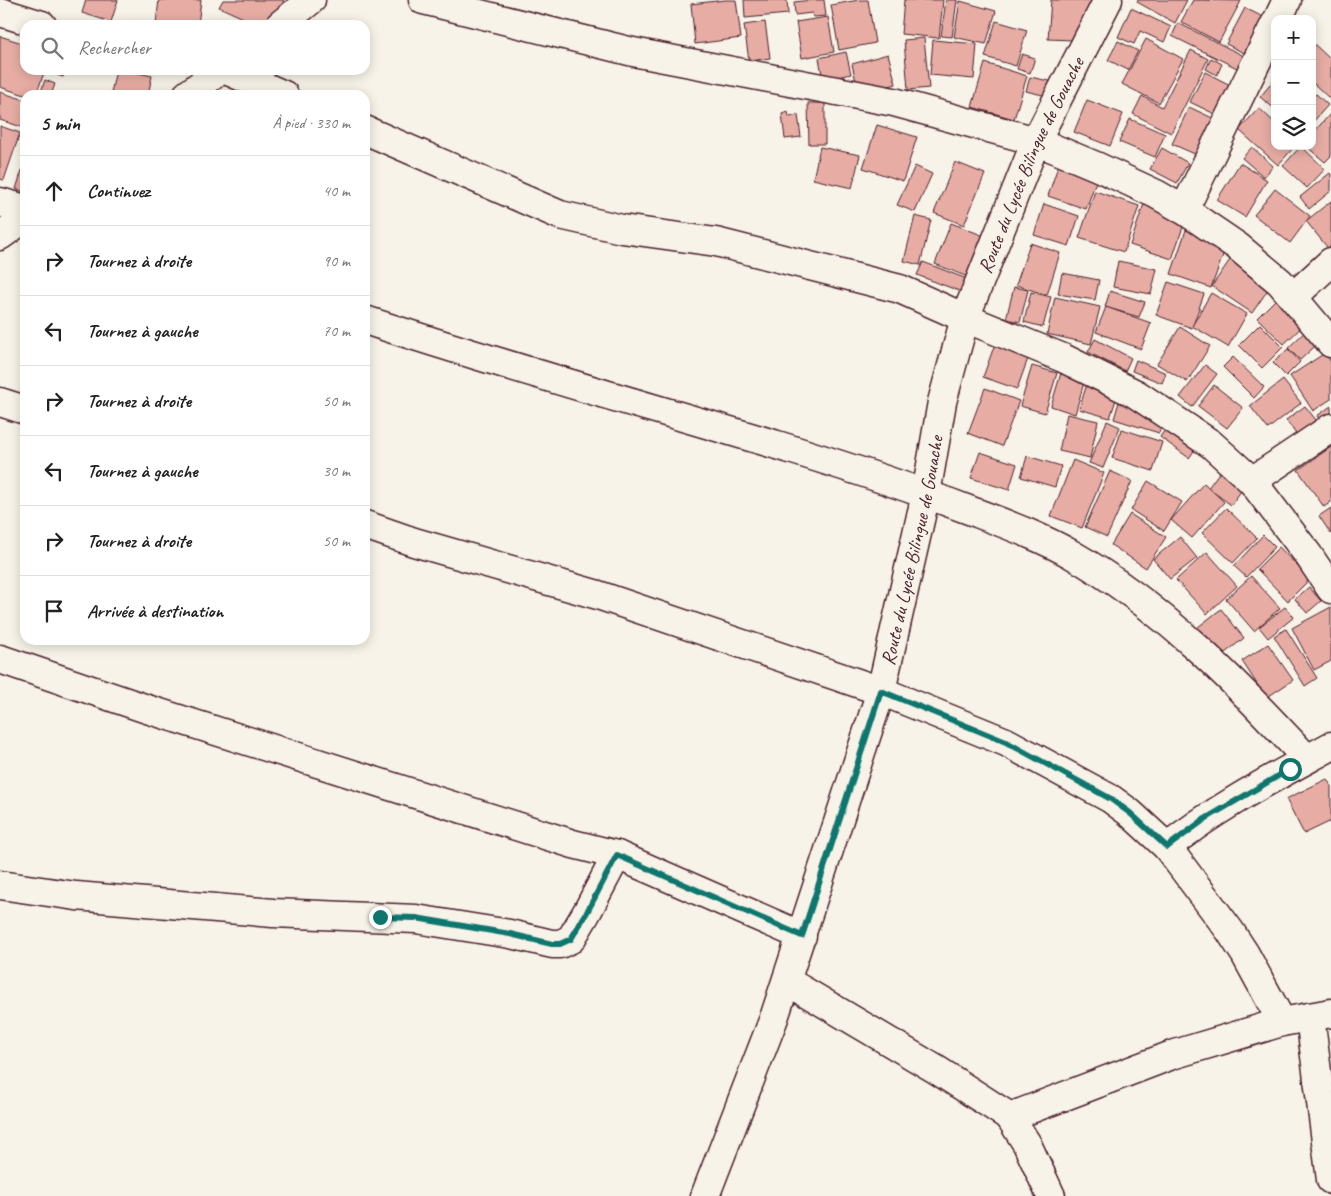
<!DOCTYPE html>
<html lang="fr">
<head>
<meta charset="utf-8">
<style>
	body { margin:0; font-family:Caveat,sans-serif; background:#f6f6f6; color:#222 }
	.controls { position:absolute; right:15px; top:15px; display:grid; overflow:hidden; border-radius:10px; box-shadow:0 2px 12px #0003 }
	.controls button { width:45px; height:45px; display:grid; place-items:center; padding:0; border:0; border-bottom:1px solid #e0e0e0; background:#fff; color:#222; font:25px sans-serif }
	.stop { position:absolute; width:15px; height:15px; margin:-11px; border:4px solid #0f766e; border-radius:50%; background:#fff }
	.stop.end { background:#0f766e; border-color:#fff; box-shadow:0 1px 5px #0008 }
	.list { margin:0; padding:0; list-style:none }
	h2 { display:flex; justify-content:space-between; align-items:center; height:65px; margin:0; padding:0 20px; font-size:21px }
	h2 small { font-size:16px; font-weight:400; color:#767676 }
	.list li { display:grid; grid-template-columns:32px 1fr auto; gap:15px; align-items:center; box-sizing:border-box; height:70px; padding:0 20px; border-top:1px solid #e0e0e0 }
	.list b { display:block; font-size:19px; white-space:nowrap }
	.list em { font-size:16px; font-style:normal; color:#767676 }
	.icon { flex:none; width:28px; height:28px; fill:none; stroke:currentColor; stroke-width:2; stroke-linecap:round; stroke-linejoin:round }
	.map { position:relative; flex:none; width:1331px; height:1196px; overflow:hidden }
	.search { position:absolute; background:#fff; box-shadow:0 2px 12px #0003; left:20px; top:20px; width:350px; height:55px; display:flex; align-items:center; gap:12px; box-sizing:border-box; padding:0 18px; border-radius:15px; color:#767676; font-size:19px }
	.panel { position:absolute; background:#fff; box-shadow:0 2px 12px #0003; left:20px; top:90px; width:350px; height:555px; border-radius:15px }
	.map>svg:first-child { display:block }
</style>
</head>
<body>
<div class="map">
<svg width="1331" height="1196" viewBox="0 0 1331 1196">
	<rect width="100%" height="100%" fill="#f7f3e8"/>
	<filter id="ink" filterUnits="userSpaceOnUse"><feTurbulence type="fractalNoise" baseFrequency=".02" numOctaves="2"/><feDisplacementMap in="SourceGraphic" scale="10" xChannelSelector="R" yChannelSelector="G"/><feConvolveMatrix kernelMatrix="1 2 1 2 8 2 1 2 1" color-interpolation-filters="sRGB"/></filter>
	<g filter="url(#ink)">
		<g fill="#e7ada4" stroke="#4a1f2b">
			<path d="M86,0h32l-7,22 -29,-9z"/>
			<path d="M159,0h42l-3,25 -42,-1z"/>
			<path d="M223,0h61l-11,25h-14l-40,-18z"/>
			<path d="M725,0h11l5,38 -46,6 -4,-40z"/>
			<path d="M744,0h43l1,14 -43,4z"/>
			<path d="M812,0h12l2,16 -13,1 -1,-4 -17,2 -1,-13z"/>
			<path d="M859,0h9l7,43 -36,7 -8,-45z"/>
			<path d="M904,0h39l-4,38 -38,-4z"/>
			<path d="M946,0h11l-5,37 -11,-1z"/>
			<path d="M1051,0h42l-20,40 -25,-1z"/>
			<path d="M1138,0h49l-12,23 -38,-21z"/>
			<path d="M1193,0l48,1 -22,41 -38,-20z"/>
			<path d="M960,1l36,10 -10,33 -32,-7z"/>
			<path d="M1131,8l40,19 -7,15 -24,-11 -6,13 -16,-7z"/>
			<path d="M1245,8l18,9 -19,36 -18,-9z"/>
			<path d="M828,17l6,35 -32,6 -6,-36z"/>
			<path d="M996,21l31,9 -11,36 -31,-9z"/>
			<path d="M765,22l5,36 -21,3 -5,-36z"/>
			<path d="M1178,23l70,35 -7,12 -69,-34z"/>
			<path d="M0,36l25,8v26h20l-9,25h-11l-25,-8z"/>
			<path d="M924,38l5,50 -21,2 -4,-50z"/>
			<path d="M1146,39l37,20 -24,44 -37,-19z"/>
			<path d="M933,40l44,4 -3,35 -44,-4z"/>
			<path d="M1118,41l20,10 -10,19 -20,-10z"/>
			<path d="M1312,42l19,18v40l-19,-18z"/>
			<path d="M1191,50l17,9 -37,74 -38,-19 9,-18 20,11z"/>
			<path d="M846,52l5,22 -28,6 -4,-22z"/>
			<path d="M888,54l8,30 -37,10 -7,-30z"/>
			<path d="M1022,54l13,4 -5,15 -13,-4z"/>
			<path d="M1211,58l11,6 -5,11 -11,-6z"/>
			<path d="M985,63l42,13 -13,43 -42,-12z"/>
			<path d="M52,70h14l-3,7 -12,-4z"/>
			<path d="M116,70h9l27,6 -4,19h-28l-9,-2z"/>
			<path d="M1205,72l31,16 -15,29 -31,-15z"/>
			<path d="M1030,77l24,5 -3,15 -25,-6z"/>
			<path d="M1275,79v30l-15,-12z"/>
			<path d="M45,80l10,4 -4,11 -11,-1z"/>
			<path d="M0,92l25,8v28l-25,-8z"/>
			<path d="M1316,94l12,11 -16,18v-25z"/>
			<path d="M1087,100l36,14 -13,32 -36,-14z"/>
			<path d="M808,103h17v41h-16z"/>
			<path d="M1189,107l32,15 -17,36 -32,-14z"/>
			<path d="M1259,108l16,15v23h20l-17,19 -39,-35z"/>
			<path d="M788,112l1,5 9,-2 3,22 -16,2 -3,-25z"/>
			<path d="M1331,113v43l-6,6 -19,-16h6v-12z"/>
			<path d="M1130,119l35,15 -10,23 -36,-15z"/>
			<path d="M877,125l40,12 -14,44 -40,-13z"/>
			<path d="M0,126l20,7 -16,47 -4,-1z"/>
			<path d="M1301,146l24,23 -18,19 -24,-22z"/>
			<path d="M820,147l40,8 -8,33 -39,-9z"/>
			<path d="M1252,147l21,19 -9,11 -22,-19z"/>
			<path d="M1162,148l26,15 -11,20 -27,-14z"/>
			<path d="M25,161v31l-9,-3z"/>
			<path d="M955,162l30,12 -21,51 -30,-12z"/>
			<path d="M1059,163l39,13 -12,33 -38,-13z"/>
			<path d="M1240,163l27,17 -22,37 -28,-17z"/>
			<path d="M915,166l17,8 -17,38 -18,-7z"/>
			<path d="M1330,173l1,2v16l-22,18 -9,-12z"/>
			<path d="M1275,189l35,27 -20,27 -36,-28z"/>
			<path d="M1095,191l44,15 -15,46 -45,-14z"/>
			<path d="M1145,201l42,14 -15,44 -42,-14z"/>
			<path d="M1331,201v51l-25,-31z"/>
			<path d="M1044,204l35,12 -10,30 -35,-11z"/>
			<path d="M915,216l16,4 -11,45 -16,-4z"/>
			<path d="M951,223l33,13 -16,41 -33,-13z"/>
			<path d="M1186,230l41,14 -16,44 -40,-14z"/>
			<path d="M1030,243l30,10 -13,42 -31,-10z"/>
			<path d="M1236,251l40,27 -24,35 -40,-27z"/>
			<path d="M1118,261l39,8 -6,25 -38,-7z"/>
			<path d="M923,262l49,19 -5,13 -50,-19z"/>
			<path d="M1062,273l37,7 -4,20 -37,-6z"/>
			<path d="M1168,282l36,12 -12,34 -36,-13z"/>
			<path d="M1014,287l14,3 -8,32 -14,-3z"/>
			<path d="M1110,291l35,11 -6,15 -34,-10z"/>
			<path d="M1031,292l20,5 -8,30 -19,-5z"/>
			<path d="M1211,293l36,21 -19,33 -36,-21z"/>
			<path d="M1281,294l27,27 -24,23 -27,-26z"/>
			<path d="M1055,297l45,10 -9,37 -44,-10z"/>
			<path d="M1106,307l45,16 -10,26 -45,-17z"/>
			<path d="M1260,324l23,23 -21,21 -23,-23z"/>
			<path d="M1312,325l12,13 -24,22 -12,-12z"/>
			<path d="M1180,327l30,19 -23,36 -30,-18z"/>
			<path d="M1095,339l36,19 -6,13 -37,-19z"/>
			<path d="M996,341l34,12 -13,36 -34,-12z"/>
			<path d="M1288,349l12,13 -14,14 -13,-13z"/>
			<path d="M1325,353l6,9v37l-18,12 -23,-35z"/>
			<path d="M1233,357l31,30 -10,11 -31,-31z"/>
			<path d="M1136,360l30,13 -4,10 -30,-12z"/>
			<path d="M1205,365l12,9 -25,33 -12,-10z"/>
			<path d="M1032,366l25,7 -12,40 -25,-7z"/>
			<path d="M1061,373l24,6 -10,35 -24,-8z"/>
			<path d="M1283,380l18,23 -33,26 -18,-23z"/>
			<path d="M1087,384l31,9 -8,25 -31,-9z"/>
			<path d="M1214,385l29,23 -16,20 -29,-22z"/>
			<path d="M985,388l34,13 -17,45 -34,-13z"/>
			<path d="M1119,402l46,14 -6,17 -45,-14z"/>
			<path d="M1305,406l11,14 -20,14 -10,-14z"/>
			<path d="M1331,406v17l-6,4 -8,-11z"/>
			<path d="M1067,414l31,7 -8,37 -31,-7z"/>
			<path d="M1172,420l29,21 -12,17 -29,-21z"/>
			<path d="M1107,421l13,6 -17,41 -14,-5z"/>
			<path d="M1122,429l40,13 -9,29 -41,-13z"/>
			<path d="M1331,447v55l-7,5 -26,-37z"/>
			<path d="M980,452l37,12 -8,26 -38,-12z"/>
			<path d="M1027,456l34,10 -6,21 -34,-10z"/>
			<path d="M1073,460l31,13 -22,55 -31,-12z"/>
			<path d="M1226,463l23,17 -18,25 -23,-17z"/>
			<path d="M1110,471l22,10 -25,56 -22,-10z"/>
			<path d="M1148,481l34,21 -18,29 -33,-21z"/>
			<path d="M1204,483l20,19 -32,36 -21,-18z"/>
			<path d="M1226,508l31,30 -24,25 -31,-30z"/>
			<path d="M1331,508v26l-12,-18z"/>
			<path d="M1130,514l36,23 -20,31 -35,-23z"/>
			<path d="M1263,535l12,12 -29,30 -12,-11z"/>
			<path d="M1180,537l17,21 -27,21 -17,-20z"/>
			<path d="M1279,547l31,32 -22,22 -31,-32z"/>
			<path d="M1207,552l30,34 -30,28 -31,-34z"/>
			<path d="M1251,576l29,32 -26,23 -28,-32z"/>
			<path d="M1309,587l12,14 -14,12 -12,-14z"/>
			<path d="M1285,607l9,10 -26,21 -9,-11z"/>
			<path d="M1331,607v54l-17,9 -22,-42z"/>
			<path d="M1221,609l23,29 -28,22 -23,-29z"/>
			<path d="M1286,629l31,49 -12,8 -31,-50z"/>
			<path d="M1268,644l25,36 -27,18 -24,-37z"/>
			<path d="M1327,779l4,7v35l-27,13 -18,-35z"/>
		</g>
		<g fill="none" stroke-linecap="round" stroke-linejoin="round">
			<defs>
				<g id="street">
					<path d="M423,0l210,52 261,50 142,39 62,26 58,27 28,16 53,36 43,36 51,61"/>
					<path d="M0,12l42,13"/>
					<path d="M1278,19l9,-19"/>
					<path d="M280,25l31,-25"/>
					<path d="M226,70l58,25"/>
					<path d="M187,95l33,-25"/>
					<path d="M365,130l195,85 62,14 94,13 184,47 65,29 98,40 73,36 75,50 41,37 57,75 22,33"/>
					<path d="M0,202l25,7"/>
					<path d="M1184,210l91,-186"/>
					<path d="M0,236l25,-18"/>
					<path d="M1293,297l38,-35"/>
					<path d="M365,320c137,45 275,84 412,125 65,20 129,41 192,65 34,13 70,26 102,44 91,52 166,129 236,205"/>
					<path d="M0,402l25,8"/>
					<path d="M1252,481l79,-53"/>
					<path d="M365,525l49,17 184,53 283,96 125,51 105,57 19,14 37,34 63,84 15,23 37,68"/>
					<path d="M0,659l147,50 426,135 44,11 185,81"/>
					<path d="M1167,847c50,-40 108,-70 164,-101"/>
					<path d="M0,885l76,11 197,17 143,6 94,15 42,10h8l11,-5 16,-27 30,-57"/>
					<path d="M787,981l150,89 73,47 17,27 24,52"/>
					<path d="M1310,1017l21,163"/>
					<path d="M1010,1117l162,-62 110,-33 49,-9"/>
				</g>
				<g id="secondary">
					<path id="s1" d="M705,1196l69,-178 107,-327 45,-197 16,-92 23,-84 71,-177 72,-141"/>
				</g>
			</defs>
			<use href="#street" stroke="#4a1f2b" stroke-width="31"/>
			<use href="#secondary" stroke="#4a1f2b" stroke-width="31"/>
			<use href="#street" stroke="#f7f3e8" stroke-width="28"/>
			<use href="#secondary" stroke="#f7f3e8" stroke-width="28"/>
		</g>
	</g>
	<g fill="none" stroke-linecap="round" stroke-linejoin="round" filter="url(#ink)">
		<path stroke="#0f766e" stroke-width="6" d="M380,917l36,1 94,16 42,10h8l11,-5 16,-27 30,-57 185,81 79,-245 125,51 105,57 19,14 37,34 38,-28 85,-50"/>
	</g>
	<g text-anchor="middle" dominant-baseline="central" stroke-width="4" stroke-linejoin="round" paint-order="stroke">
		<g font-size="20" fill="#4a1f2b" stroke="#f7f3e8">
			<text stroke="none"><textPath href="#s1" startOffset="1084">Route du Lycée Bilingue de Gouache</textPath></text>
			<text stroke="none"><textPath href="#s1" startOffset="679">Route du Lycée Bilingue de Gouache</textPath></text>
		</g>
	</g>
</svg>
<div class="controls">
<button>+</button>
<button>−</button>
<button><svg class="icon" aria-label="layers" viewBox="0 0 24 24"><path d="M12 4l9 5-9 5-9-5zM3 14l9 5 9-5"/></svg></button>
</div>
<div class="stop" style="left:1290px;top:769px"></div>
<div class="stop end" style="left:380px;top:917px"></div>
<div class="search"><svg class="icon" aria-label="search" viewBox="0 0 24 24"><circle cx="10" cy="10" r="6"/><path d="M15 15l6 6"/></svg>Rechercher</div>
<section class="panel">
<h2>5 min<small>À pied · 330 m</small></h2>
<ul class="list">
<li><svg class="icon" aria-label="ahead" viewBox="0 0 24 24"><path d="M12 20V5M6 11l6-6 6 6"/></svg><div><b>Continuez</b></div><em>40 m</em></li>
<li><svg class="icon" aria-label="right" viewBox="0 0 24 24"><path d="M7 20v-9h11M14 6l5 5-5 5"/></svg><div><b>Tournez à droite</b></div><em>90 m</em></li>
<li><svg class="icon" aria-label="left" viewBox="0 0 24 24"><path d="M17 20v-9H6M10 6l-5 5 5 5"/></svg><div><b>Tournez à gauche</b></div><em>70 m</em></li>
<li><svg class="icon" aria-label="right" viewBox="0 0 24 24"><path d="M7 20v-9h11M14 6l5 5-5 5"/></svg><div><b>Tournez à droite</b></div><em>50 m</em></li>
<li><svg class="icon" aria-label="left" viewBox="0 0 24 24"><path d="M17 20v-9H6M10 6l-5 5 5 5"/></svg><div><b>Tournez à gauche</b></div><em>30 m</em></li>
<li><svg class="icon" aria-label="right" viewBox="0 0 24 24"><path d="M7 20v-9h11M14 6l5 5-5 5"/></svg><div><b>Tournez à droite</b></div><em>50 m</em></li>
<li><svg class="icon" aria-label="arrive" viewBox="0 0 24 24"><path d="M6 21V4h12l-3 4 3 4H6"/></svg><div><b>Arrivée à destination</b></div></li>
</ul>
</section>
</div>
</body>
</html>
